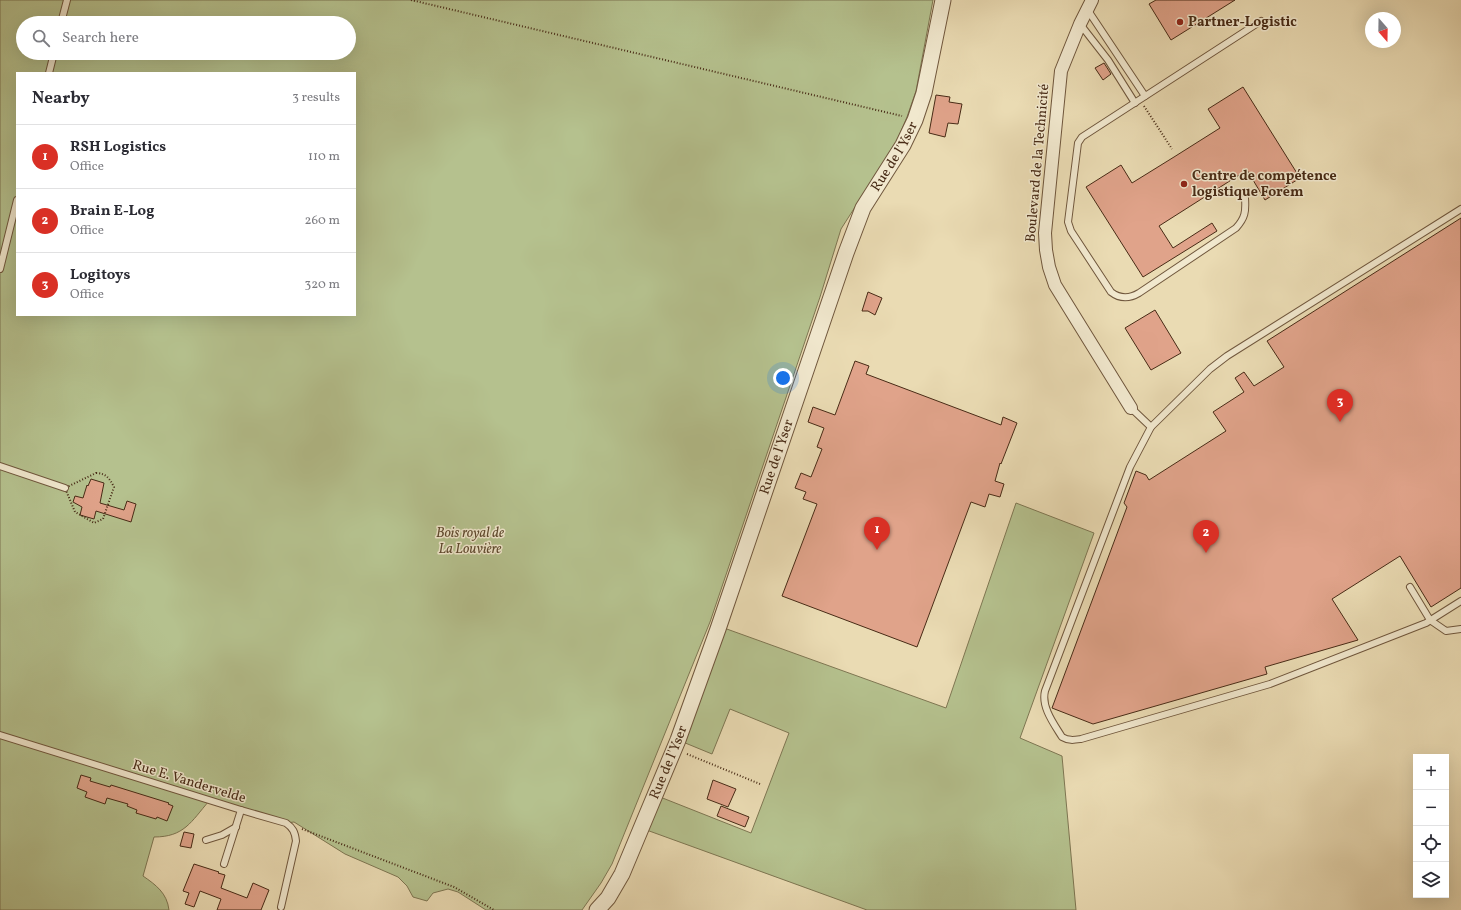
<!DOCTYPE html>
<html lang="en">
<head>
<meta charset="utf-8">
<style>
	body { margin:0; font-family:Vollkorn,serif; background:#f7f7f7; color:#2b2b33 }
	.controls { position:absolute; right:12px; bottom:12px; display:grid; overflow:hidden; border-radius:0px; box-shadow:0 4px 16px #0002 }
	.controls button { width:36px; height:36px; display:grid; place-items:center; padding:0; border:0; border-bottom:1px solid #e1e1e2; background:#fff; color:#2b2b33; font:20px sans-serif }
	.compass { position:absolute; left:1365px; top:12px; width:36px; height:36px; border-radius:50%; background:#fff; box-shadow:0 4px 16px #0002; rotate:160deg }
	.you { position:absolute; left:783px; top:378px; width:14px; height:14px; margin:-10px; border:3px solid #fff; border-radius:50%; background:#1a73e8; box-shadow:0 0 0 6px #1a73e833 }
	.badge { display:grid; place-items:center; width:26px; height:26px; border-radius:50%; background:#d93025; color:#fff; font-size:13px; font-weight:700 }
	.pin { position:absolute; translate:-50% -33px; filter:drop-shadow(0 1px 2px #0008) }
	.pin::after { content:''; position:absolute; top:21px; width:14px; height:12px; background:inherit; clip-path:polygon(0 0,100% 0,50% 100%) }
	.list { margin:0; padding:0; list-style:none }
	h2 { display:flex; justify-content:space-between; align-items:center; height:52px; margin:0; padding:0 16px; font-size:17px }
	h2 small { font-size:13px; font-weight:400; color:#7c7c81 }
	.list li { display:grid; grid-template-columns:26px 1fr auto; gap:12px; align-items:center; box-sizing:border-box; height:64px; padding:0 16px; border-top:1px solid #e1e1e2 }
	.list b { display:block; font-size:15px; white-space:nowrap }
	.list p { margin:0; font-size:13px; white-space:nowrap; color:#7c7c81 }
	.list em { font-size:13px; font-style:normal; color:#7c7c81 }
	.icon { flex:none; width:22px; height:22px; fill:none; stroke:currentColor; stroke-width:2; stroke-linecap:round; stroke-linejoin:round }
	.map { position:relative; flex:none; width:1461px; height:910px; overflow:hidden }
	.search { position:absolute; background:#fff; box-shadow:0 4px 16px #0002; left:16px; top:16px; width:340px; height:44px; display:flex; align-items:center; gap:10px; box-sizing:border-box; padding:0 14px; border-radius:22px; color:#7c7c81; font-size:15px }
	.panel { position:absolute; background:#fff; box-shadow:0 4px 16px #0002; left:16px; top:72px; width:340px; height:244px; border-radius:0px }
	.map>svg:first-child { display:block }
</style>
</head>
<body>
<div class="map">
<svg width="1461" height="910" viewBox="0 0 1461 910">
	<rect width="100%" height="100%" fill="#eadbb3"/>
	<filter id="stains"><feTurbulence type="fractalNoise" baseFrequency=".005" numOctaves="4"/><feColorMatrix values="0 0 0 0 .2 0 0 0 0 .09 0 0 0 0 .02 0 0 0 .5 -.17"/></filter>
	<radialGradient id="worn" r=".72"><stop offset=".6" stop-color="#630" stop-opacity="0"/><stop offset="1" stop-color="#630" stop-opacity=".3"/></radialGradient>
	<g fill="#b5c18e" stroke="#7e7652" fill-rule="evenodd">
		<path d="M0,0h933l-17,91 -9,26 -11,26 -55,86 -21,68 -110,325 -98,242 -11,19 -19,27h-96l-28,-18 -10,-3 -15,4 -6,8 -14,-4 -6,-11 -9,-9 -53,-23 -51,-32 -8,1 -77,-22c-18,21 -25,36 -55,36l-11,39c13,9 24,17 26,34h-169zM23,23h326v30h-326zM17,73h338v242h-338z"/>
		<path d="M1016,503l78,30 -74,205 42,18 14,154h-209l-226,-82 14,-33 96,38 38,-100 -59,-24 -18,45 -34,-14 46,-112 222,80z"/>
	</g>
	<g fill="#e0a38a" stroke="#482b16">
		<path d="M1156,0h79l-64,40 -22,-36z"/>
		<path d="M1104,63l7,11 -8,6 -8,-12z"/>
		<path d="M1243,87l57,91 -35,22 -18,-30 -88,56 14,22 39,-25 5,8 -74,46 -57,-90 35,-22 11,18 42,-26 46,-29 -12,-19z"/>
		<path d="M936,95l14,2 -1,5 13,2 -4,20 -10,-1 -3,14 -16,-4z"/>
		<path d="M1461,218v370l-30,19 -31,-51 -68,43 26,41 -93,27 2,7 -174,50 -41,-16 75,-201 -3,-4 12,-32 10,4 3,5 77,-49 -13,-19 31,-20 -9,-14 9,-6 10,14 30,-19 -17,-26z"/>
		<path d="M868,292l14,6 -7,17 -7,-4h-6z"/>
		<path d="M1155,310l26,43 -30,17 -26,-42z"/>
		<path d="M855,361l14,5 -3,8 135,51 2,-8 14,6 -16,41 -1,-1 -5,18 9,3 -4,13 -11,-3 -4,13 -14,-5 -54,145 -135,-51 35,-92 -14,-5 3,-7 -11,-4 6,-15 10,4 11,-28 -5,-2 7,-19 -16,-6 5,-15 22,8z"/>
		<path d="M91,479l13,4 -4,20 24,7 3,-9 9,3 -5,18 -35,-11 -2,8 -14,-4 2,-8 -9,-5 2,-6 8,2 4,-13 1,1z"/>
		<path d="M81,775l10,3 -1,3 20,6 1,-2 58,18 -1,1 5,2 -6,15 -10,-4 -1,2 -20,-6 1,-3 -10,-4 1,-2 -21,-6 -2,6 -20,-7 2,-5 -10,-4z"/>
		<path d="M713,780l23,9 -8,18 -21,-8z"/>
		<path d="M721,806l28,11 -4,10 -28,-11z"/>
		<path d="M184,832l10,2 -3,14 -11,-2z"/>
		<path d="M194,864l25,8 -1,1 7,2 -4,13 26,10 6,-15 16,7 -8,20h-44l4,-11 -21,-8 -6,16 -9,-3 4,-11 -6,-2z"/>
	</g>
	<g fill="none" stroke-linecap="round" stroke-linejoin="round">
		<defs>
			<g id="service">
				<path d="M1087,9l58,87"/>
				<path d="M61,23l6,-23"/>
				<path d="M1080,24l28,36 27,43"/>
				<path d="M49,73l5,-20"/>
				<path d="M1245,198c1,14 0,20 -9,30l-97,65c-10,6 -19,6 -28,-1l-40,-61 -3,-9 10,-79 4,-6 179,-116"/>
				<path d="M1461,209l-234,147 -17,13 -59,58 -21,40 -85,224c-4,16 9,33 17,46 7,4 12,3 19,2l189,-55 156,-61 35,-22"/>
				<path d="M0,269l17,-69"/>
				<path d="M1131,408l20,19"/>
				<path d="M0,466l65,22"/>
				<path d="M1410,587l20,33 16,11 15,-2"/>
				<path d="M0,735l241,75 45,13c7,5 9,9 10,18l-15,66"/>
				<path d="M206,840l16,-5 14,-8"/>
				<path d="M224,864l17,-54"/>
			</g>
			<path id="minor" d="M1092,0l-12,24 -19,47 -16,162 1,17 3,17 6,18 76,123"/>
			<g id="tertiary">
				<path id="s1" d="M597,910l11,-12 14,-24 56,-134 40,-111 128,-376 17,-45 40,-63 12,-25 9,-27 19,-93"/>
			</g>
		</defs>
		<use href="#service" stroke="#70573d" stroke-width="8"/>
		<use href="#minor" stroke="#70573d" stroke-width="14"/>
		<use href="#tertiary" stroke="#70573d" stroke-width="17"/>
		<g stroke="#482b16" stroke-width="2" stroke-dasharray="1 2" stroke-linecap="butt">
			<path d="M411,0l491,116"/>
			<path d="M1144,106l28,43"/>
			<path d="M96,473c10,0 14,6 18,14l-11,32 -9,4 -19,-11 -10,-24z"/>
			<path d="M687,754l73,30"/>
			<path d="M302,829l152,58 40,23"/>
		</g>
		<use href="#service" stroke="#f1e8ce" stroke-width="6"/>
		<use href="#minor" stroke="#f1e8ce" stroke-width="12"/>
		<use href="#tertiary" stroke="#f1e8ce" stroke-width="15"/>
	</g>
	<g fill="#8f2418" stroke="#f1e8ce" stroke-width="1.5">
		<circle cx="1180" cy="22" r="4"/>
		<circle cx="1184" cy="184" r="4"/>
	</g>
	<g text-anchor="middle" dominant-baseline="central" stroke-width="3" stroke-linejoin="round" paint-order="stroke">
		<g font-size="14" font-weight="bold" fill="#482b16" stroke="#f1e8ce" text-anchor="start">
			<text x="1188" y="22">Partner-Logistic</text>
			<text x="1192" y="176">Centre de compétence<tspan x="1192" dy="16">logistique Forem</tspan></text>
		</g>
		<g font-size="14" fill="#482b16" stroke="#f1e8ce">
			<text stroke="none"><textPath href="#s1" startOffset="813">Rue de l'Yser</textPath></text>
			<text transform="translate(1038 163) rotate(-85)">Boulevard de la Technicité</text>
			<text stroke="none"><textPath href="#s1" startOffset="489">Rue de l'Yser</textPath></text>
			<text stroke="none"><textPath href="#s1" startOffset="165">Rue de l'Yser</textPath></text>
			<text transform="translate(189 782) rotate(17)">Rue E. Vandervelde</text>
		</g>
		<g font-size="14" font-style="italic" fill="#5e492e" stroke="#f1e8ce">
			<text x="470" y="533">Bois royal de<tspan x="470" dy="16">La Louvière</tspan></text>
		</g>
	</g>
	<rect width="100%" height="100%" filter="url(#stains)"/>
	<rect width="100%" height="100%" fill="url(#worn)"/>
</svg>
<div class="controls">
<button>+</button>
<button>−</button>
<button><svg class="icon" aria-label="locate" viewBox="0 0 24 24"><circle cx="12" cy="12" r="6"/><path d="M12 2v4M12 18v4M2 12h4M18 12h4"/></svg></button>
<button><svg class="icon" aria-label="layers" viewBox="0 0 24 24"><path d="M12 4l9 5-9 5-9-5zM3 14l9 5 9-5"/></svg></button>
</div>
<svg class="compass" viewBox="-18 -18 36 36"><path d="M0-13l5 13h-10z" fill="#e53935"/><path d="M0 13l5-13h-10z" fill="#7c7c81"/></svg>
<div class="you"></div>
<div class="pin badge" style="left:877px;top:550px">1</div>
<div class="pin badge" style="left:1206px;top:553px">2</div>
<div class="pin badge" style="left:1340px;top:422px">3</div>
<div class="search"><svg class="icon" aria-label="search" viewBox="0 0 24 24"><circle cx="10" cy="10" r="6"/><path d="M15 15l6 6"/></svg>Search here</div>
<section class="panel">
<h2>Nearby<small>3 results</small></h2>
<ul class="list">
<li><span class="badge">1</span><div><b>RSH Logistics</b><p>Office</p></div><em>110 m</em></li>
<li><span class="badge">2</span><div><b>Brain E-Log</b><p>Office</p></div><em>260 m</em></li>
<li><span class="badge">3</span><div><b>Logitoys</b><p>Office</p></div><em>320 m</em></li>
</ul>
</section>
</div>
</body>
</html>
